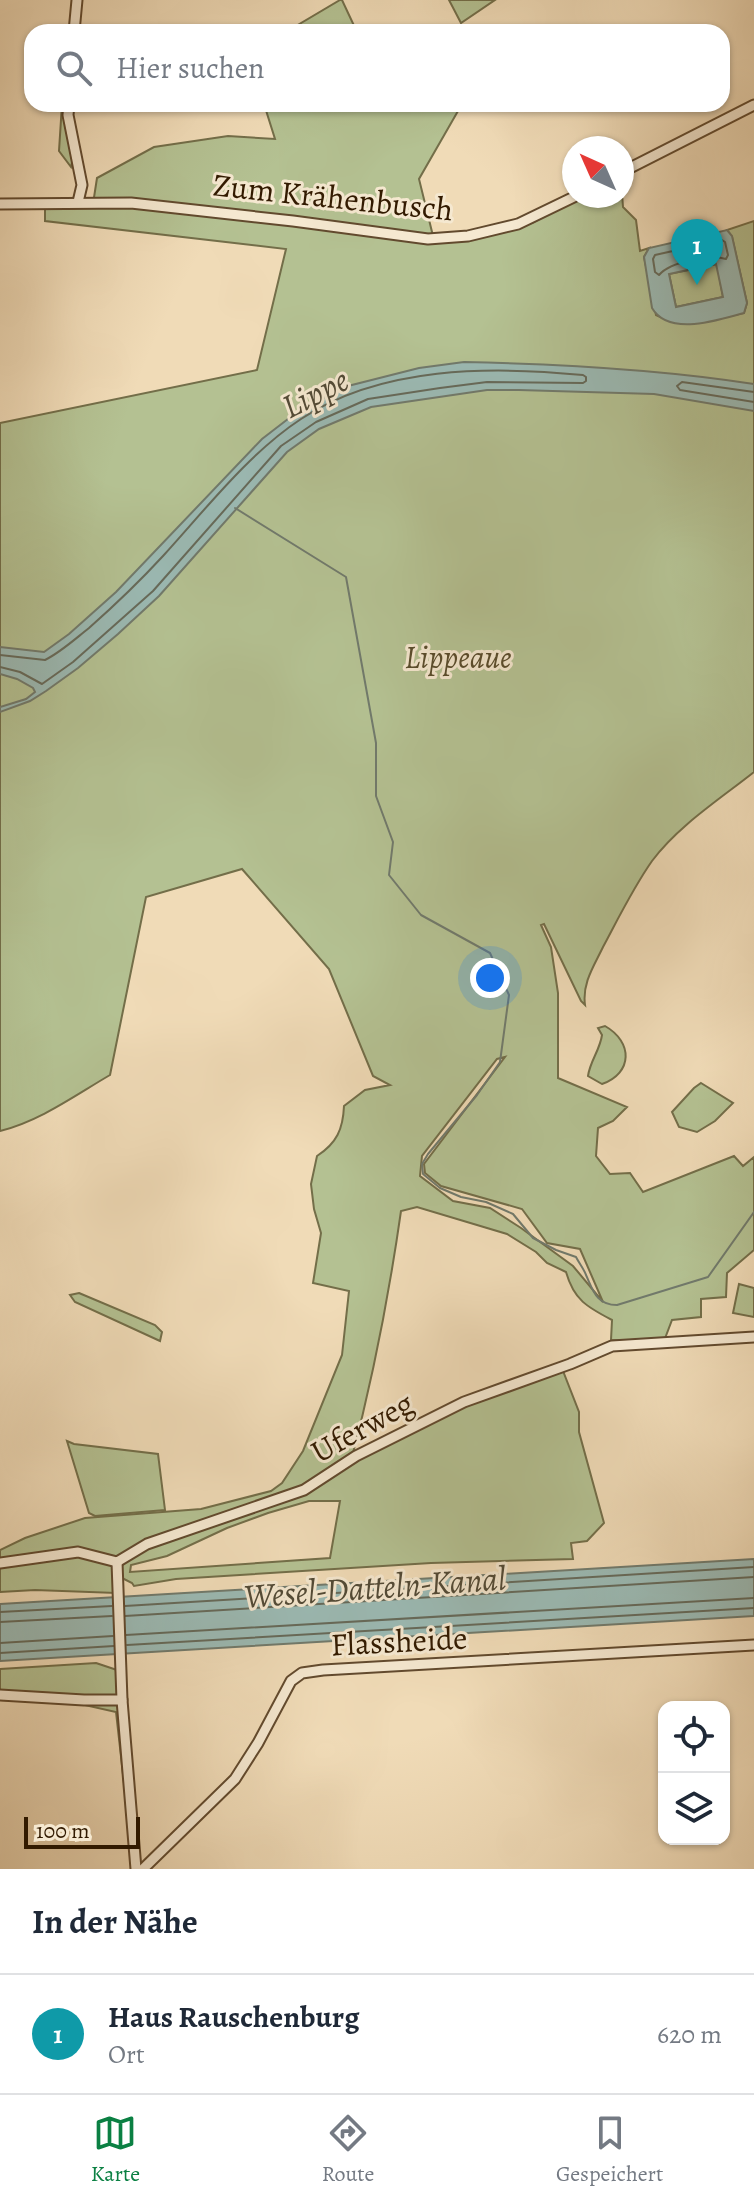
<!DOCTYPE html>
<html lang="de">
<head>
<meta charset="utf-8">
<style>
	body { margin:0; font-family:Alegreya,serif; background:#f6f6f7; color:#1f2937 }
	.controls { position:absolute; right:24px; bottom:24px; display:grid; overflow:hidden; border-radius:16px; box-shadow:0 2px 6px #0004 }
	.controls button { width:72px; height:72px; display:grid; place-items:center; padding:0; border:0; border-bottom:2px solid #e0e1e3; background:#fff; color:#1f2937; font:40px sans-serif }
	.compass { position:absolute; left:562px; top:136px; width:72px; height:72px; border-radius:50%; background:#fff; box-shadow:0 2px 6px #0004; rotate:315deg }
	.scale { position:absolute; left:24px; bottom:20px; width:116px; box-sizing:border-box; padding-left:8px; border:4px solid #321a00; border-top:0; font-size:22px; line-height:28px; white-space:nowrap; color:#321a00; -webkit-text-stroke:6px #f5e8d0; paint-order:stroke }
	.you { position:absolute; left:490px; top:978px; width:28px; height:28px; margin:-20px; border:6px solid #fff; border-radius:50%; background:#1a73e8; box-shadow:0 0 0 12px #1a73e833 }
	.badge { display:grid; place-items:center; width:52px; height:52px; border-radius:50%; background:#0b8043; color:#fff; font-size:26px; font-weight:700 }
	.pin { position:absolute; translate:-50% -66px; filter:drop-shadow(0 2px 4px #0008) }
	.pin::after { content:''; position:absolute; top:42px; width:28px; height:24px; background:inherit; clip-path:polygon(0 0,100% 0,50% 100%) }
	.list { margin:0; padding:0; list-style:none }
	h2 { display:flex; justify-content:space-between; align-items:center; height:104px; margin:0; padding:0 32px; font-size:34px }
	h2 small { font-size:26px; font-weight:400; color:#747a83 }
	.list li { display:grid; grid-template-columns:52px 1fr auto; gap:24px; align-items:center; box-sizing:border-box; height:120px; padding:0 32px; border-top:2px solid #e0e1e3 }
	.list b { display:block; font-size:30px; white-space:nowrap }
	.list p { margin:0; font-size:26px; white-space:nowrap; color:#747a83 }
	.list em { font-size:26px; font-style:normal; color:#747a83 }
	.icon { flex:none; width:44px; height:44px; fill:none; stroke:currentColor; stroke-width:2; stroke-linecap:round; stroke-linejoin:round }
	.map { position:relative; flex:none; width:754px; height:1869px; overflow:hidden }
	.search { position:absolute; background:#fff; box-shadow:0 2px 6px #0004; left:24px; right:24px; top:24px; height:88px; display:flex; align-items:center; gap:20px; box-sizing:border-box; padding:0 28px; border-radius:24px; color:#747a83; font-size:30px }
	.sheet { height:224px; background:#fff }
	nav { display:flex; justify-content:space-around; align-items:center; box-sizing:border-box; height:112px; border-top:2px solid #e0e1e3; background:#fff; font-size:22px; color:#747a83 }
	nav a { display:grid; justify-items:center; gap:4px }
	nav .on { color:#0b8043 }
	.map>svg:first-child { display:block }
</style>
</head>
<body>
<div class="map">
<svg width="754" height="1869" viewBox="0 0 754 1869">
	<rect width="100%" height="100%" fill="#f0dbb7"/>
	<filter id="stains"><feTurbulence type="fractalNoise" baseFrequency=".0025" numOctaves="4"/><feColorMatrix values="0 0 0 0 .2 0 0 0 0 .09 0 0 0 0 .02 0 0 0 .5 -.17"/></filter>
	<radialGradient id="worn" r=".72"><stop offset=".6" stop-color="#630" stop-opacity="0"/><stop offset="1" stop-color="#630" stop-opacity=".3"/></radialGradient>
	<g fill="#b4c192" stroke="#736e49" stroke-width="2" fill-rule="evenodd">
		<path d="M340,0h2l15,32h-71z"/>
		<path d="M449,0h46l-34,23z"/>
		<path d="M62,104h4l8,50 -3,13 -12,-16z"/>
		<path d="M264,104h198l-43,75 15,61 98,-17 49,-27h41v-3l1,14 13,13 4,31 9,-3 -5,9 12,58c31,16 56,4 88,-2l3,-10 -15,-66 -5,-7 27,-9v551c-34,27 -76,54 -102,89 -19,27 -34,58 -49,86 -9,19 -21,36 -18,58l-4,-4 -37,-77 -3,1 10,22 7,46v85l69,29 -14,14 -15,7 -2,28 14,18 20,-1 13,19 91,-36 9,10 11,-9v93l-27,23 -1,24 -25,2v18l-29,3 -8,21 -53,-1 1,-20c-25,-13 -38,-20 -46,-48l-19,-9 -11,-11 -29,-18 -90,-27 -16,4c-12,84 -28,167 -50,250l132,-65 80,-25 16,41v20l25,91 -17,18 -16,2 2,16 -142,4 -255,16 -42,7 -2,-3 -10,-5 -7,-20 1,35 -81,-3 -35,2v-42l25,-12 60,-20 116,-9 70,-18 11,-8 21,-32 39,-96 7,-64 -36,-8 8,-50 -7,-24 -3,-25 6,-28c20,-13 26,-27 27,-50l21,-16 25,-5 -17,-9 -44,-107 -87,-100 -96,28 -36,178c-36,21 -70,46 -110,56v-708l257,-53 29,-121 -241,-28v-17h48l4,-26 57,-31 74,-11 47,3zM505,1057l-81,107 1,9 16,13 81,23 25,34 33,6 23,53 -30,-36 -52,-38 -31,-20 -37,-7 -33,-25 2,-20 75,-97zM309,1501h31l-10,57 -200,14 1,-7 36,-9 60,-28 41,-15z"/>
		<path d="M717,264l6,33 -47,10 -7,-33z"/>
		<path d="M605,1026c28,16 28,47 -3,58l-14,-8c2,-15 12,-26 14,-41l-4,-7z"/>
		<path d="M701,1083l32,20 -18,18 -18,11 -18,-5 -7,-15 22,-24z"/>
		<path d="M739,1284l15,4v29l-21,-4z"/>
		<path d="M79,1293l76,32 7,7 -2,9 -85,-39 -5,-7z"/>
		<path d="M67,1441l7,3 84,10 7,56 -70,6 -6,-3z"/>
		<path d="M96,1663l24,8 8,148 -12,-107 -49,-11 -67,-1v-31z"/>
	</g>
	<g fill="#9bbab4" stroke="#717a6c" stroke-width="2" fill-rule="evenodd">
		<path d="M727,230l5,6 15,67 -3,10c-26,7 -75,24 -92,-5l-8,-51 5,-9zM716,264l7,33 -47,10 -7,-33z"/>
		<path d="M464,362c97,2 194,7 290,22v27l-100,-17 -135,-4h-32l-116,17 -52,22 -32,23 -128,144 -41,38 -40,34 -32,23 -16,10 -30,11v-5l26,-8 9,-7 -2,-4 -16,-9 -17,-5v-27l44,5 25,-18 47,-42 146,-153 35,-27 47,-25 75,-19z"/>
		<path d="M754,1559v57l-754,45v-57z"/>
	</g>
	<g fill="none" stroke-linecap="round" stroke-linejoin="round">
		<g stroke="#666a5a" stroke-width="2">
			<path d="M722,240l3,2 3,13 -2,4c-16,-4 -55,2 -67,16l-4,-3 -2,-13 2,-4z"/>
			<path d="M754,392l-72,-10 -5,4 3,4 74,12"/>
			<path d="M0,655l45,5c16,-8 30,-21 44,-32 26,-23 51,-47 74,-72 42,-46 86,-103 138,-137 80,-53 189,-53 282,-44l3,2v4l-3,2 -96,-1 -47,6 -72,11 -52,23 -35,24 -128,145 -80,71 -31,22 -22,-12 -20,-5"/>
			<path d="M125,1606l629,-39"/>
			<path d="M0,1612l112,-6"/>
			<path d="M125,1616l629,-39"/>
			<path d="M0,1622l112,-6"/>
			<path d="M126,1635l628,-37"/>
			<path d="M0,1643l113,-7"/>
			<path d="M127,1645l627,-37"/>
			<path d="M0,1653l114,-7"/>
		</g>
		<path stroke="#717a6c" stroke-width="2" d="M235,508l111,69 30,166v53l17,46 -4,33 32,40 69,38 19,42 -9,67 -23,33 -49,59 -6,10 1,10 17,14 21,9 25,5 27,12 20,24 23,12 20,7c3,6 8,12 10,18 7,15 10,30 31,30l91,-28 46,-65"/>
		<defs>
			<g id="minor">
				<path d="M74,32l3,-32"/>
				<path d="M69,104l-1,11 14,70 -4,17"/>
				<path d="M622,172l132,-67"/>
				<path d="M0,204l131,-1 162,18 135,18 40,-3 50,-12 58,-28"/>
				<path d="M117,1562l5,138 14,169"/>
				<path d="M0,1563l78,-11 39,10 30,-18 157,-54 52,-34 108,-54 106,-38 42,-18 142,-9"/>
				<path d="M0,1695l84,5h38"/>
				<path d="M143,1869l92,-90 23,-36 33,-62 11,-8 21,-3 431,-25"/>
			</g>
		</defs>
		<use href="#minor" stroke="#624a2e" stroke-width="13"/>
		<use href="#minor" stroke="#f5e8d0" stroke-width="9"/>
	</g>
	<g text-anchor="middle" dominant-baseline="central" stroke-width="6" stroke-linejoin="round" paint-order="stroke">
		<g font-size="32" fill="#321a00" stroke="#f5e8d0">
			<text transform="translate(333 197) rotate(6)">Zum Krähenbusch</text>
			<text transform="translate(362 1427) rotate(-29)">Uferweg</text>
			<text transform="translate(399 1641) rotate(-3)">Flassheide</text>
		</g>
		<g font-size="32" font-style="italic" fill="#594c2c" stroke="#f5e8d0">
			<text x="458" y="657">Lippeaue</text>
		</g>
		<g font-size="34" font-style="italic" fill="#524a36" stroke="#f5e8d0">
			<text transform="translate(315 393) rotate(-27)">Lippe</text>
			<text transform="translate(375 1587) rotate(-4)">Wesel-Datteln-Kanal</text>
		</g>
	</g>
	<rect width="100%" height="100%" filter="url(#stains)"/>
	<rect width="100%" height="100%" fill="url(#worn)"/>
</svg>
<div class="controls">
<button><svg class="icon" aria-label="locate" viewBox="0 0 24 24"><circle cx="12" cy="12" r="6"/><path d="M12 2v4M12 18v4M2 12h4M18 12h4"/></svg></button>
<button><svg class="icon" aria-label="layers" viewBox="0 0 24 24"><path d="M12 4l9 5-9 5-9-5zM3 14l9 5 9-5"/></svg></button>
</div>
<svg class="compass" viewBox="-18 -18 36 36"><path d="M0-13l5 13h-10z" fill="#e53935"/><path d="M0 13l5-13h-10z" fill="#747a83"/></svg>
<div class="scale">100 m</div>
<div class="you"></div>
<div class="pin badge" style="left:697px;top:285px;background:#0f9aa8">1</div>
<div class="search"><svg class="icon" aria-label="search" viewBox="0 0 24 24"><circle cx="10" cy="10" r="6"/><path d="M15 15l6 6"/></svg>Hier suchen</div>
</div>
<section class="sheet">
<h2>In der Nähe<small></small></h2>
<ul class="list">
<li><span class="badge" style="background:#0f9aa8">1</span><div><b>Haus Rauschenburg</b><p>Ort</p></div><em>620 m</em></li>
</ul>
</section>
<nav>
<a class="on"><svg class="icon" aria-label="map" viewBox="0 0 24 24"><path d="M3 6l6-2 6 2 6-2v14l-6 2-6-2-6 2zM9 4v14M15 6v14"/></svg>Karte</a>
<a><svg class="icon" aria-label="directions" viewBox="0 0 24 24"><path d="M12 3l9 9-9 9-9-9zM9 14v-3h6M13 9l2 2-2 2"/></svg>Route</a>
<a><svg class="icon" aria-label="saved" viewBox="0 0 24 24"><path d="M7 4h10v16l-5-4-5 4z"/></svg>Gespeichert</a>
</nav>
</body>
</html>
